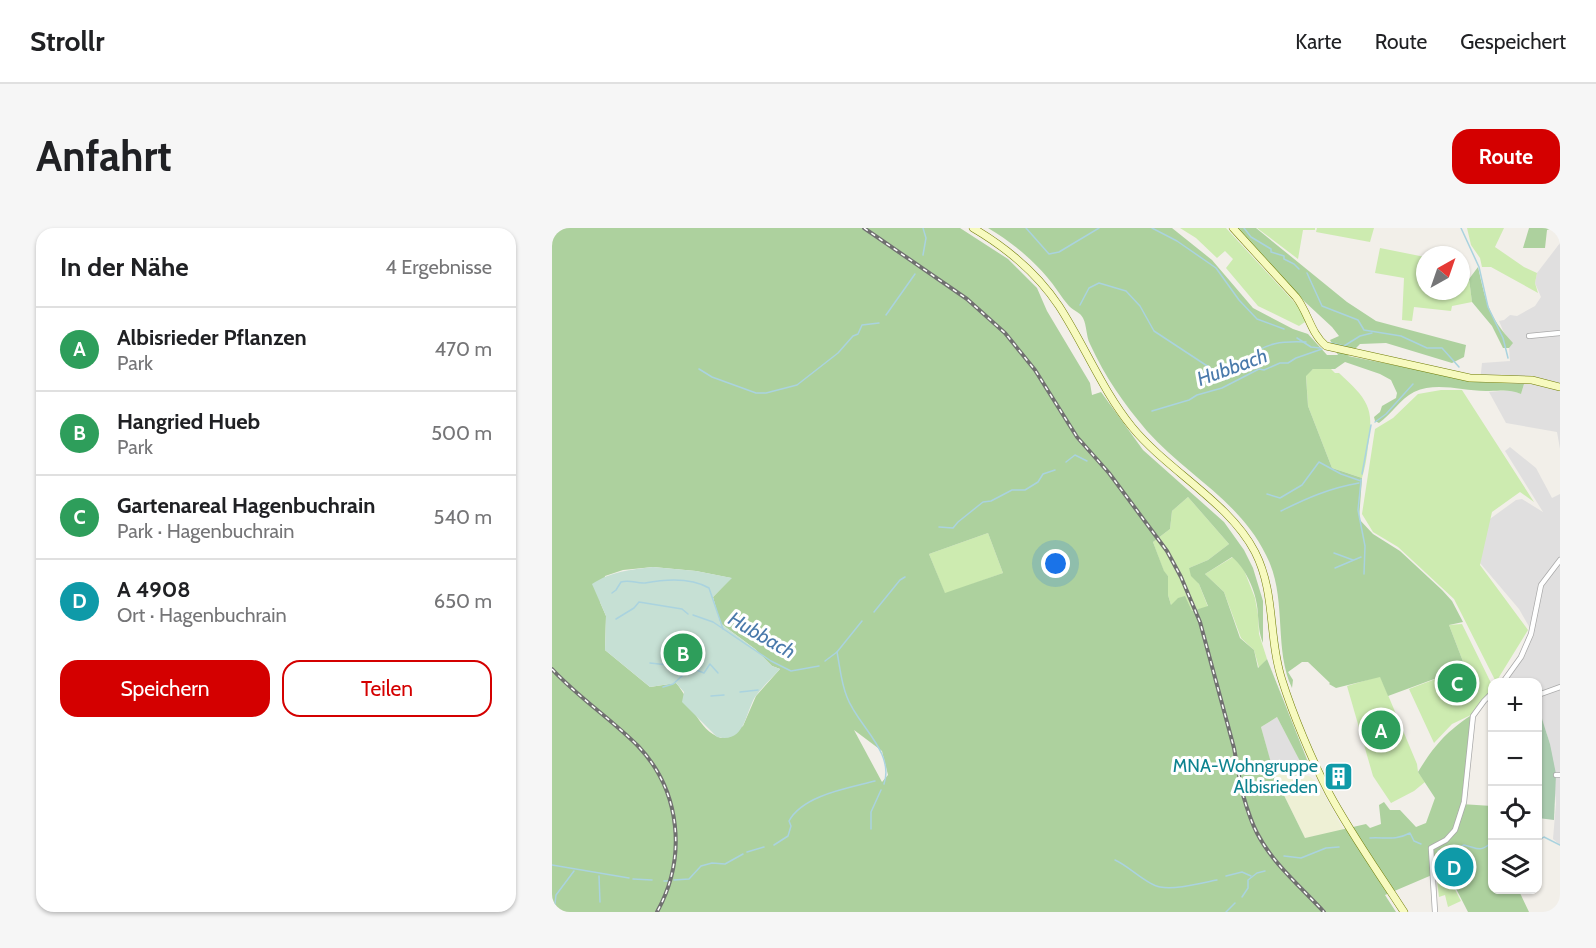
<!DOCTYPE html>
<html lang="de">
<head>
<meta charset="utf-8">
<style>
	body { margin:0; font-family:Cabin,sans-serif; background:#f6f6f6; color:#202124 }
	.controls { position:absolute; right:18px; bottom:18px; display:grid; overflow:hidden; border-radius:12px; box-shadow:0 2px 4px #0004 }
	.controls button { width:54px; height:54px; display:grid; place-items:center; padding:0; border:0; border-bottom:2px solid #e0e0e0; background:#fff; color:#202124; font:30px sans-serif }
	.compass { position:absolute; left:864px; top:18px; width:54px; height:54px; border-radius:50%; background:#fff; box-shadow:0 2px 4px #0004; rotate:40deg }
	.you { position:absolute; left:504px; top:336px; width:21px; height:21px; margin:-15px; border:4px solid #fff; border-radius:50%; background:#1a73e8; box-shadow:0 0 0 9px #1a73e833 }
	.badge { display:grid; place-items:center; width:39px; height:39px; border-radius:50%; background:#d40000; color:#fff; font-size:20px; font-weight:700 }
	.pin { position:absolute; translate:-50% -50%; border:3px solid #fff; box-shadow:0 2px 6px #0006 }
	.list { margin:0; padding:0; list-style:none }
	h2 { display:flex; justify-content:space-between; align-items:center; height:78px; margin:0; padding:0 24px; font-size:26px }
	h2 small { font-size:20px; font-weight:400; color:#757577 }
	.list li { display:grid; grid-template-columns:39px 1fr auto; gap:18px; align-items:center; box-sizing:border-box; height:84px; padding:0 24px; border-top:2px solid #e0e0e0 }
	.list b { display:block; font-size:22px; white-space:nowrap }
	.list p { margin:0; font-size:20px; white-space:nowrap; color:#757577 }
	.list em { font-size:20px; font-style:normal; color:#757577 }
	.actions { display:flex; gap:12px; padding:18px 24px }
	.actions a { flex:1; padding:14px 0; border:2px solid #d40000; border-radius:18px; text-align:center; font-size:21px; color:#d40000 }
	.actions .main { background:#d40000; color:#fff }
	.icon { flex:none; width:33px; height:33px; fill:none; stroke:currentColor; stroke-width:2; stroke-linecap:round; stroke-linejoin:round }
	.map { position:relative; flex:none; width:1008px; height:684px; overflow:hidden; border-radius:18px }
	header { display:flex; align-items:center; gap:36px; box-sizing:border-box; height:84px; padding:0 30px; background:#fff; border-bottom:2px solid #e0e0e0 }
	header strong { font-size:28px }
	nav { display:flex; gap:33px; margin-inline-start:auto; font-size:21px }
	.intro { display:flex; align-items:center; justify-content:space-between; box-sizing:border-box; height:144px; padding:0 36px }
	h1 { margin:0; font-size:42px }
	.button { padding:15px 27px; border-radius:18px; background:#d40000; color:#fff; font-size:21px; font-weight:700 }
	main { display:flex; gap:36px; padding:0 36px }
	aside { flex:1; background:#fff; border-radius:18px; box-shadow:0 2px 4px #0004 }
	.map>svg:first-child { display:block }
</style>
</head>
<body>
<header>
<strong>Strollr</strong>
<nav><a>Karte</a><a>Route</a><a>Gespeichert</a></nav>
</header>
<div class="intro"><h1>Anfahrt</h1><a class="button">Route</a></div>
<main>
<aside>
<h2>In der Nähe<small>4 Ergebnisse</small></h2>
<ul class="list">
<li><span class="badge" style="background:#2e9e5b">A</span><div><b>Albisrieder Pflanzen</b><p>Park</p></div><em>470 m</em></li>
<li><span class="badge" style="background:#2e9e5b">B</span><div><b>Hangried Hueb</b><p>Park</p></div><em>500 m</em></li>
<li><span class="badge" style="background:#2e9e5b">C</span><div><b>Gartenareal Hagenbuchrain</b><p>Park · Hagenbuchrain</p></div><em>540 m</em></li>
<li><span class="badge" style="background:#0f9aa8">D</span><div><b>A 4908</b><p>Ort · Hagenbuchrain</p></div><em>650 m</em></li>
</ul>
<div class="actions"><a class="main">Speichern</a><a>Teilen</a></div>
</aside>
<div class="map">
<svg width="1008" height="684" viewBox="0 0 1008 684">
	<rect width="100%" height="100%" fill="#f2efe9"/>
	<g fill="#e0dfdf">
		<path d="M1008,15v206l-3,-17 -51,-9 -17,-31 22,-2 10,4 3,-10 -44,-2 2,-19 28,-2 -1,-13 3,-5 -8,-10 -5,-12 5,-1 6,-5 7,1 18,-10 6,-9 -6,-14 2,-10z"/>
		<path d="M958,219l26,21 16,30 8,-4v351l-7,-6 3,-36 -6,-59 -12,-38v-24h-33l19,-27 7,-25 -12,-21 -39,-46 7,-42 29,-21 6,-1 21,13 -38,-61z"/>
		<path d="M725,489l25,47 6,-2 2,5 -2,4 -27,-4 -11,-7 -9,-33z"/>
	</g>
	<path fill="#eef0d5" d="M719,538l10,5 28,5 8,6 27,48 -39,8 -30,-61z"/>
	<g fill="#cdebb0">
		<path d="M628,0h46l69,75 7,8 3,11 -6,4 -41,-20 -32,-38 7,-9 -8,-8 -8,7 -21,-20z"/>
		<path d="M705,0h58v2h-12l-5,29z"/>
		<path d="M765,0h57l-4,14 -54,-10z"/>
		<path d="M915,0h37l-9,19 29,20 13,6 -2,10 3,10 -47,-26h-9l-2,-9 -9,-13z"/>
		<path d="M828,20l45,9v34h36v-11l8,-1 3,23 -20,4 -1,5 -37,-4 -2,14 -10,-1 2,-42 -29,-5z"/>
		<path d="M761,141h18l4,4h4c28,26 36,34 29,73 -1,11 -3,22 -6,32l-30,-10 -24,-62 -2,-31z"/>
		<path d="M889,162h21l72,112 -14,-10 -28,20 -12,53 48,65 -32,52 -42,-83 -56,-52 -25,-15 -11,-18 13,-85 18,-11 25,-24z"/>
		<path d="M636,269l41,47 -21,16 -19,8 10,16 9,23 -16,4 -21,-6 -3,-10v-19l-4,-4 -11,-30 17,-13 2,-18z"/>
		<path d="M436,305l15,40 -58,21 -16,-40z"/>
		<path d="M681,329l9,8 13,33 3,17 1,19 8,25 -8,9 -5,-18 -13,-12 -17,-46 -19,-18z"/>
		<path d="M910,396l30,61v5l-10,10 -11,15 -19,9 -18,19 -25,-54 37,-14 2,6 19,-9 -18,-47z"/>
		<path d="M828,448l37,88 1,8 7,10 -11,9 -23,12 -18,-27 -26,-90z"/>
		<path d="M893,642l16,31 -13,6 -3,-12 -6,2 -3,-24z"/>
	</g>
	<g fill="#add19e" fill-rule="evenodd">
		<path d="M0,0h408l48,31 29,29 10,23 43,72 2,12 9,-3 42,58 81,72 20,28 9,18 10,33v42c-4,-10 -4,-17 -5,-27 0,-20 -11,-47 -26,-59l-27,17 19,18 16,46 14,12 4,18 9,-9 41,103 -6,3 -25,-48 -16,10 14,50 30,61 61,-14 4,4 11,-4 -2,-19 5,-3 6,8h10l16,17 10,-4 9,-25 -17,-26c16,-26 27,-39 52,-56h2l-11,88 31,2v84h29l-1,3 9,19h-61l-22,-43 -61,26 11,17h-844zM636,269l41,47 -21,16 -19,8 2,8 8,8 9,22 -16,5 -7,-15 -7,2 -7,7 -3,-10v-19l-4,-5 -11,-29 17,-13 2,-18zM436,305l15,40 -58,20 -16,-39zM101,339l43,4 35,7 -18,19 7,26 35,26 17,17 8,3 -24,27 -13,30 -22,12c-24,-8 -30,-38 -45,-55l-26,4 -45,-37 1,-34 -6,-14 5,-26 18,-6zM302,502l28,21 6,24 -6,7z"/>
		<path d="M436,0h184l40,32 41,48 40,21 15,5 19,21h11l-8,-15 9,-4 -7,-9 -28,-26 -67,-73h19l91,74 29,19 90,24 -2,12 -12,6 -66,-20 -26,1 -12,12 132,26 44,2 -3,10c-12,-5 -19,-3 -32,-3 -25,1 -51,-10 -75,1 -14,7 -22,22 -35,31l-4,-2 -1,-4 6,-5 2,-6 14,-8 1,-5 -6,-13 -11,-6 -35,-12 -10,7h-22l-7,7 2,30 24,62 30,10 -3,41 14,15 27,17 42,39 10,11 11,21 -14,3 18,47 -19,9 -3,-6 -57,21 -8,-19 -44,11 -7,-4 1,-1 -22,-21h-6l-14,10 5,8 -1,8c-19,-41 -4,-91 -26,-133 -27,-55 -80,-80 -119,-124 -23,-27 -42,-54 -57,-87 -4,-8 -3,-18 -7,-26 -3,-6 -9,-7 -14,-12 -8,-9 -14,-20 -22,-29 -16,-19 -37,-36 -59,-49z"/>
		<path d="M977,0h24l-6,2 -2,18h-22z"/>
		<path d="M926,39c8,35 10,49 35,76l-4,5h-6l-11,-22 -20,-24 -3,-23z"/>
	</g>
	<path fill="#c6e0d4" d="M101,339l43,4 36,7 -19,19 7,26 35,26 17,17 8,3c-8,9 -18,18 -25,28 -10,16 -10,47 -38,40l-35,-35 2,-10 -8,-9 -26,4 -45,-37 1,-34 -14,-32c20,-13 38,-14 61,-17z"/>
	<path fill="#aacbaf" d="M986,478l12,38 6,30 -2,46 -16,-2z"/>
	<g fill="none" stroke-linecap="round" stroke-linejoin="round">
		<g stroke="#aad3df" stroke-width="1.5">
			<path d="M371,0l3,10 -3,17"/>
			<path d="M474,0l23,26 10,-2 40,-24"/>
			<path d="M600,0l25,13 39,27 23,32 18,19 27,10"/>
			<path d="M692,0l7,9 20,12v3l13,4v3l10,5 5,5"/>
			<path d="M909,0l18,39 9,40 15,31 5,20"/>
			<path d="M755,45l15,33 36,14 6,10 37,6 26,12h15l17,19"/>
			<path d="M528,77l9,-17 10,-5 27,8 14,15 14,25 73,48c8,-4 14,-13 21,-20 16,-17 36,-18 58,-17"/>
			<path d="M334,87l29,-41"/>
			<path d="M745,110l14,9 9,1"/>
			<path d="M779,115l13,3 16,-10 12,-3"/>
			<path d="M147,141l13,8 44,16h10l31,-8 41,-32 15,-17 5,-2 4,-9 17,-2"/>
			<path d="M600,183l37,-11 8,-5 25,-7 37,-19 5,1 16,-7h8l8,-5 26,-9"/>
			<path d="M823,194l11,-8 27,-30"/>
			<path d="M514,234l9,-7 12,6"/>
			<path d="M810,246l9,-49"/>
			<path d="M809,253l-3,29 7,36 -1,28"/>
			<path d="M715,266l13,4 22,-13 17,-23 22,12 20,7v-2"/>
			<path d="M729,283c26,-13 49,-23 78,-28"/>
			<path d="M387,299l14,1 5,-6 25,-20 8,-1 21,-11h13l13,-8 5,-8 12,-4"/>
			<path d="M782,325l19,7"/>
			<path d="M783,340l26,-11"/>
			<path d="M60,365l4,-3 5,-8c9,-3 16,2 24,1 21,-4 45,-6 64,5l14,41"/>
			<path d="M322,384l26,-32 5,-3"/>
			<path d="M141,387l20,7 58,39 20,10 28,-5"/>
			<path d="M64,391l18,-11 5,-6 43,7 6,5"/>
			<path d="M285,424c3,15 4,31 10,45 10,28 48,55 37,87"/>
			<path d="M273,433l12,-9 25,-31"/>
			<path d="M98,435l36,4"/>
			<path d="M111,459l10,-3 18,-16 13,5 6,-9 8,9"/>
			<path d="M188,464l18,-2"/>
			<path d="M159,468l13,-1"/>
			<path d="M319,601v-17l10,-22"/>
			<path d="M818,610c15,-1 25,3 40,-5l4,8 7,3"/>
			<path d="M986,613l6,-4 16,8"/>
			<path d="M222,617l14,-9 3,-10 -2,-5c14,-26 60,-33 86,-40"/>
			<path d="M886,623h14l12,-6c14,3 16,8 28,-3"/>
			<path d="M195,624l17,-5"/>
			<path d="M732,628l17,2 25,-10 13,-1"/>
			<path d="M563,632c14,6 32,25 45,27 16,3 41,-4 57,-7"/>
			<path d="M0,637l77,13"/>
			<path d="M47,648l1,26"/>
			<path d="M674,648l16,-4 9,4"/>
			<path d="M81,651l19,1"/>
			<path d="M122,652l15,-1 12,-13 11,-3 13,1 18,-10"/>
			<path d="M112,653h4"/>
			<path d="M690,669l6,-9v-8l9,-7 8,-2"/>
			<path d="M2,684l2,-17 18,-24"/>
			<path d="M674,684l9,-9"/>
		</g>
		<defs>
			<g id="street">
				<path d="M977,108l31,-3"/>
				<path d="M951,454l18,-25 10,-23 10,-49 19,-25"/>
				<path d="M986,467l22,-8"/>
				<path d="M1004,547h4"/>
				<path d="M883,684l-4,-64 15,-8 9,-10 9,-28 9,-86 11,-15 8,-8"/>
			</g>
			<g id="secondary">
				<path d="M421,0c34,20 64,45 86,78 26,40 43,84 73,121 36,44 97,75 123,125 21,41 13,86 27,128 11,35 30,80 47,113 22,41 50,80 75,119"/>
				<path d="M681,0l63,69c12,15 15,37 30,49l144,32 62,2 28,7"/>
			</g>
		</defs>
		<use href="#street" stroke="#a9a9a9" stroke-width="6"/>
		<use href="#secondary" stroke="#707d05" stroke-width="8"/>
		<use href="#street" stroke="#fff" stroke-width="4.5"/>
		<use href="#secondary" stroke="#f7fabf" stroke-width="7"/>
		<defs>
			<g id="rail">
				<path d="M312,0l103,71 38,34 30,37 42,67 32,36 58,78 14,26 19,45 34,126 8,44"/>
				<path d="M0,441c26,28 59,50 86,77 43,45 49,112 19,166"/>
				<path d="M688,557c5,16 9,33 17,48 16,31 44,54 67,79"/>
			</g>
		</defs>
		<use href="#rail" stroke="#707070" stroke-width="4"/>
		<use href="#rail" stroke="#fff" stroke-width="1.5" stroke-dasharray="4.5" stroke-linecap="butt"/>
	</g>
	<defs>
		<symbol id="building-square" viewBox="-11 -11 22 22"><rect x="-9" y="-9" width="18" height="18" rx="4" fill="#0f9aa8" stroke="#fff"/><path d="M-4-6H4V6H1V3H-1V6H-4ZM-2.5-4.3h1.7v1.8h-1.7ZM.8-4.3h1.7v1.8H.8ZM-2.5-1h1.7V.8h-1.7ZM.8-1h1.7V.8H.8Z" fill="#fff"/></symbol>
	</defs>
	<g fill-rule="evenodd">
		<use href="#building-square" x="770" y="532" width="33" height="33"/>
	</g>
	<g text-anchor="middle" dominant-baseline="central" stroke-width="6" stroke-linejoin="round" paint-order="stroke">
		<g font-size="18" fill="#0d838f" stroke="#fff" text-anchor="end">
			<text x="766" y="538">MNA-Wohngruppe<tspan x="766" dy="21">Albisrieden</tspan></text>
		</g>
		<g font-size="20" font-style="italic" fill="#4a7aab" stroke="#fff">
			<text transform="translate(680 139) rotate(-20)">Hubbach</text>
			<text transform="translate(210 407) rotate(30)">Hubbach</text>
		</g>
	</g>
</svg>
<div class="controls">
<button>+</button>
<button>−</button>
<button><svg class="icon" aria-label="locate" viewBox="0 0 24 24"><circle cx="12" cy="12" r="6"/><path d="M12 2v4M12 18v4M2 12h4M18 12h4"/></svg></button>
<button><svg class="icon" aria-label="layers" viewBox="0 0 24 24"><path d="M12 4l9 5-9 5-9-5zM3 14l9 5 9-5"/></svg></button>
</div>
<svg class="compass" viewBox="-18 -18 36 36"><path d="M0-13l5 13h-10z" fill="#e53935"/><path d="M0 13l5-13h-10z" fill="#757577"/></svg>
<div class="you"></div>
<div class="pin badge" style="left:829px;top:502px;background:#2e9e5b">A</div>
<div class="pin badge" style="left:131px;top:425px;background:#2e9e5b">B</div>
<div class="pin badge" style="left:905px;top:455px;background:#2e9e5b">C</div>
<div class="pin badge" style="left:902px;top:639px;background:#0f9aa8">D</div>
</div>
</main>
</body>
</html>
